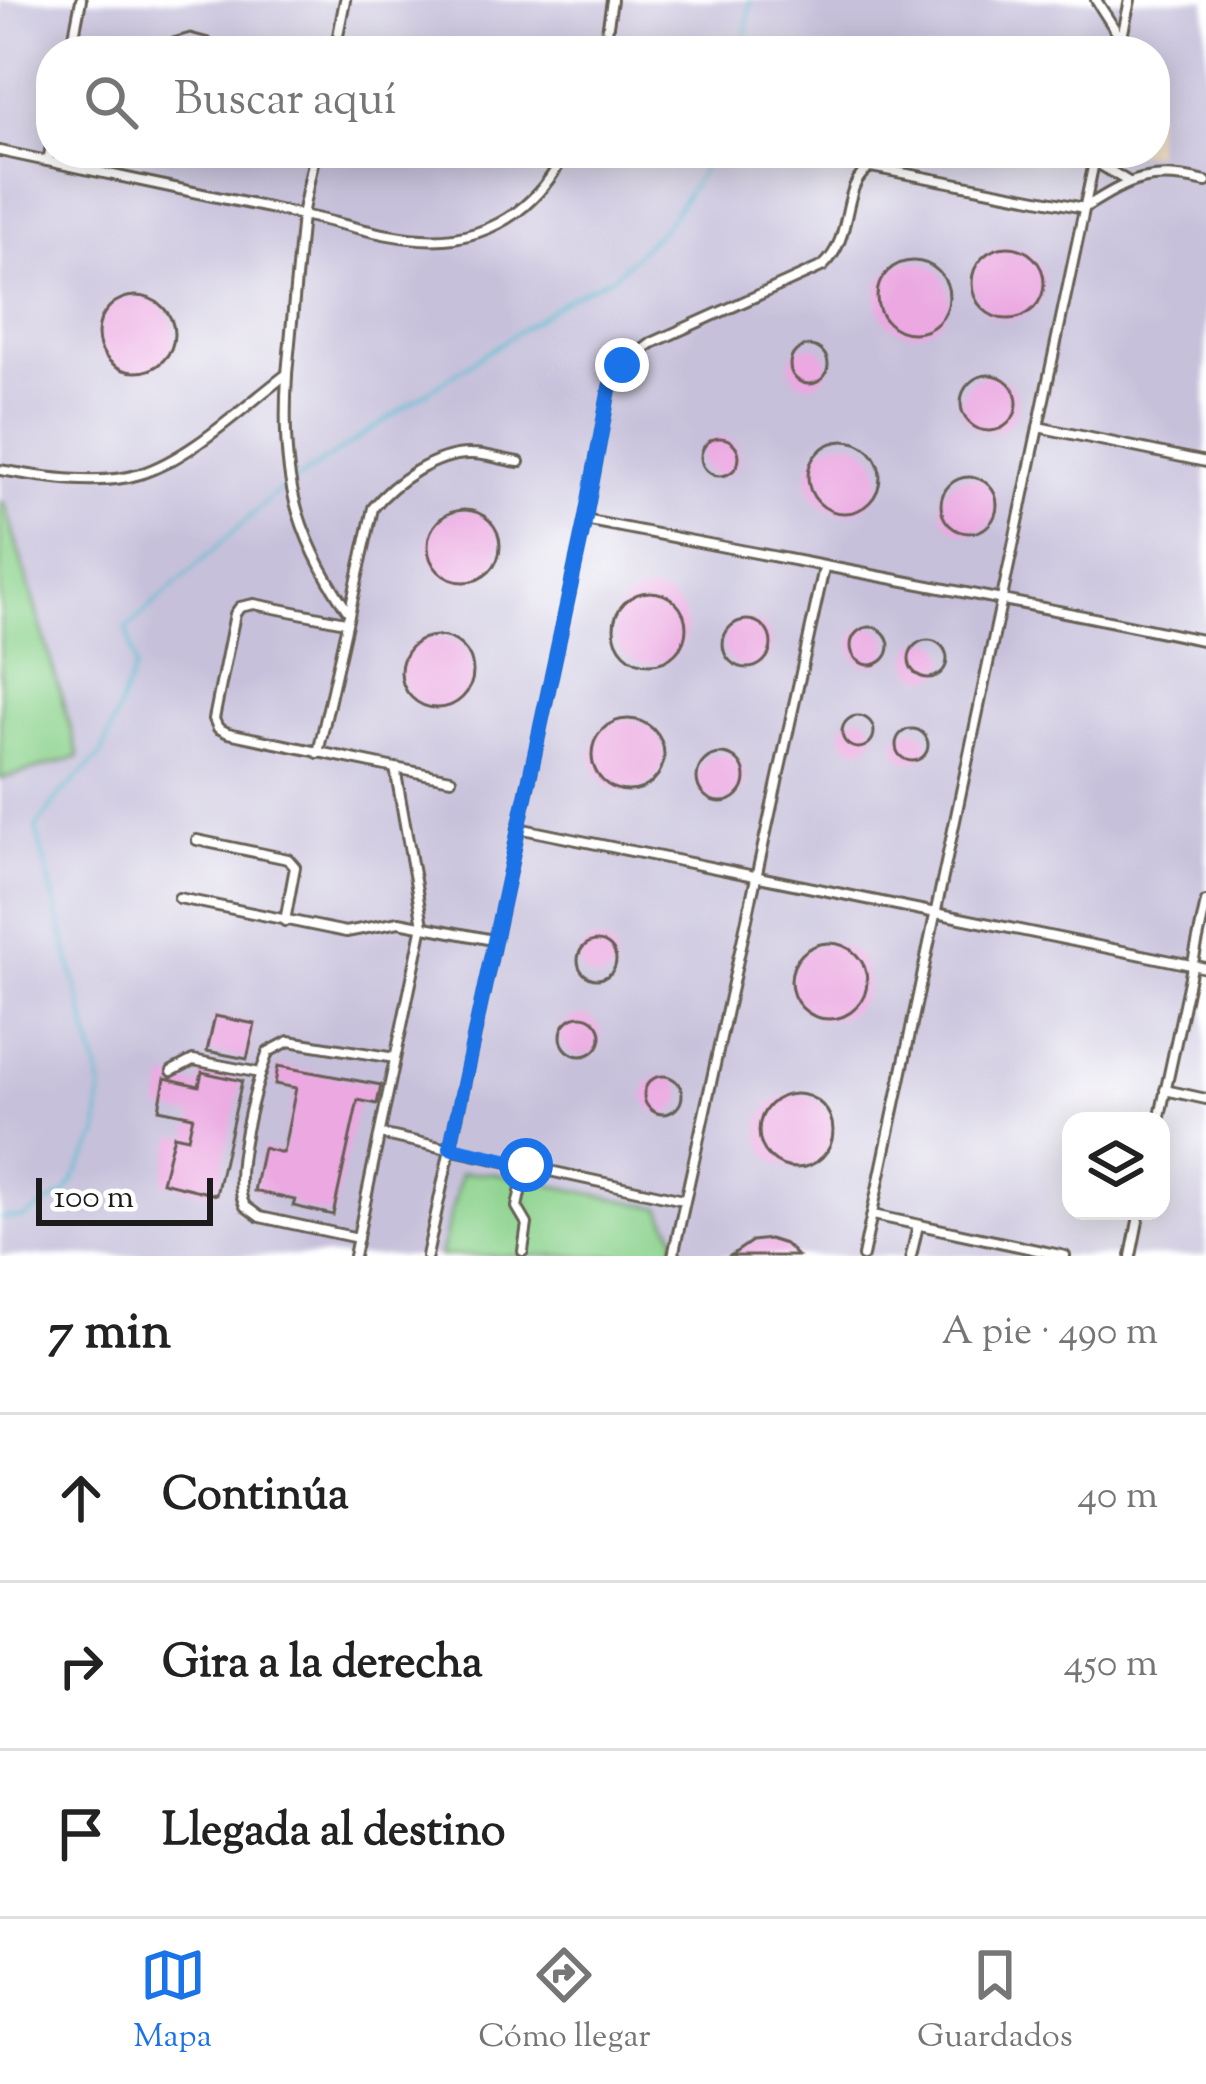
<!DOCTYPE html>
<html lang="es">
<head>
<meta charset="utf-8">
<style>
	body { margin:0; font-family:"Sorts Mill Goudy",serif; background:#f2f2f2; color:#222 }
	.controls { position:absolute; right:36px; bottom:36px; display:grid; overflow:hidden; border-radius:24px; box-shadow:0 6px 30px #0003 }
	.controls button { width:108px; height:108px; display:grid; place-items:center; padding:0; border:0; border-bottom:3px solid #e0e0e0; background:#fff; color:#222; font:60px sans-serif }
	.scale { position:absolute; left:36px; bottom:30px; width:177px; box-sizing:border-box; padding-left:12px; border:6px solid #1c1c1c; border-top:0; font-size:33px; line-height:42px; white-space:nowrap; color:#1c1c1c; -webkit-text-stroke:9px #fff; paint-order:stroke }
	.stop { position:absolute; width:36px; height:36px; margin:-27px; border:9px solid #1a73e8; border-radius:50%; background:#fff }
	.stop.end { background:#1a73e8; border-color:#fff; box-shadow:0 3px 12px #0008 }
	.list { margin:0; padding:0; list-style:none }
	h2 { display:flex; justify-content:space-between; align-items:center; height:156px; margin:0; padding:0 48px; font-size:51px }
	h2 small { font-size:39px; font-weight:400; color:#767676 }
	.list li { display:grid; grid-template-columns:78px 1fr auto; gap:36px; align-items:center; box-sizing:border-box; height:168px; padding:0 48px; border-top:3px solid #e0e0e0 }
	.list b { display:block; font-size:45px; white-space:nowrap }
	.list em { font-size:39px; font-style:normal; color:#767676 }
	.icon { flex:none; width:66px; height:66px; fill:none; stroke:currentColor; stroke-width:2; stroke-linecap:round; stroke-linejoin:round }
	.map { position:relative; flex:none; width:1206px; height:1256px; overflow:hidden }
	.search { position:absolute; background:#fff; box-shadow:0 6px 30px #0003; left:36px; right:36px; top:36px; height:132px; display:flex; align-items:center; gap:30px; box-sizing:border-box; padding:0 42px; border-radius:48px; color:#767676; font-size:45px }
	.sheet { height:660px; background:#fff }
	nav { display:flex; justify-content:space-around; align-items:center; box-sizing:border-box; height:168px; border-top:3px solid #e0e0e0; background:#fff; font-size:33px; color:#767676 }
	nav a { display:grid; justify-items:center; gap:6px }
	nav .on { color:#1a73e8 }
	.map>svg:first-child { display:block }
</style>
</head>
<body>
<div class="map">
<svg width="1206" height="1256" viewBox="0 0 1206 1256">
	<rect width="100%" height="100%" fill="#fff"/>
	<filter id="ink" filterUnits="userSpaceOnUse"><feTurbulence type="fractalNoise" baseFrequency=".00833" numOctaves="2"/><feDisplacementMap in="SourceGraphic" scale="24" xChannelSelector="R" yChannelSelector="G"/><feConvolveMatrix kernelMatrix="1 2 1 2 8 2 1 2 1" color-interpolation-filters="sRGB"/></filter>
	<filter id="wash" filterUnits="userSpaceOnUse"><feTurbulence type="fractalNoise" baseFrequency=".004" numOctaves="4" result="noise"/><feDisplacementMap in="SourceGraphic" scale="48" xChannelSelector="R" yChannelSelector="G"/><feGaussianBlur stdDeviation="2.7" result="paint"/><feColorMatrix in="noise" values="0 0 0 0 0 0 0 0 0 0 0 0 0 0 0 0 0 1.4 0 .05"/><feComposite in="paint" operator="in"/></filter>
	<g filter="url(#wash)">
		<rect width="100%" height="100%" fill="#f0dcbb"/>
		<path fill="#c6c0da" fill-rule="evenodd" d="M0,0h1206v1256h-1206zM51,51h1104v102h-1104zM1071,1121h90v90h-90z"/>
		<g fill="#8bd28c" stroke="#547754" stroke-width="3">
			<path d="M0,502l5,2 74,253 -79,22z"/>
			<path d="M461,1173h31l169,35 15,30 -5,18h-231z"/>
		</g>
		<g fill="none" stroke-linecap="round" stroke-linejoin="round">
			<g stroke="#54becf" stroke-width="3">
				<path d="M745,51l5,-51"/>
				<path d="M0,1218h23l43,-25 32,-58 3,-51 -65,-256 24,-33 41,-40 34,-88 -8,-39 148,-134 295,-197 44,-21 52,-51 48,-72"/>
			</g>
		</g>
		<g id="blocks">
			<g fill="#eba8e1">
				<path d="M190,33l19,5 9,13h-57l8,-12z"/>
				<circle cx="1008" cy="283" r="36"/>
				<circle cx="913" cy="297" r="36"/>
				<circle cx="136" cy="334" r="38"/>
				<circle cx="809" cy="365" r="19"/>
				<circle cx="989" cy="403" r="28"/>
				<circle cx="720" cy="457" r="19"/>
				<circle cx="844" cy="477" r="36"/>
				<circle cx="969" cy="505" r="28"/>
				<circle cx="464" cy="546" r="36"/>
				<circle cx="650" cy="628" r="36"/>
				<circle cx="747" cy="644" r="24"/>
				<circle cx="870" cy="646" r="19"/>
				<circle cx="437" cy="672" r="36"/>
				<circle cx="928" cy="659" r="19"/>
				<circle cx="858" cy="732" r="16"/>
				<circle cx="628" cy="755" r="36"/>
				<circle cx="912" cy="745" r="16"/>
				<circle cx="721" cy="778" r="24"/>
				<circle cx="597" cy="960" r="19"/>
				<circle cx="829" cy="981" r="38"/>
				<path d="M215,1016l40,8 -8,35 -40,-8z"/>
				<circle cx="581" cy="1036" r="20"/>
				<path d="M278,1066l103,19 -4,19 -19,-4 -25,115 -40,-9 2,-6 -41,-9 9,-43 20,5 13,-65 -21,-4z"/>
				<path d="M202,1072l40,9 -26,114 -54,-13 12,-47 14,3 5,-22 -34,-7 6,-31 34,8z"/>
				<circle cx="663" cy="1095" r="19"/>
				<circle cx="796" cy="1131" r="37"/>
				<path d="M769,1239l16,5 12,12h-67l22,-15z"/>
			</g>
		</g>
	</g>
	<g filter="url(#ink)">
		<use href="#blocks" fill-opacity="0" stroke="#665f54" stroke-width="3"/>
		<g fill="none" stroke-linecap="round" stroke-linejoin="round">
			<defs>
				<g id="service">
					<path d="M1096,0l25,39"/>
					<path d="M71,51l10,-51"/>
					<path d="M335,51l10,-51"/>
					<path d="M604,51l8,-51"/>
					<path d="M1119,51l11,-51"/>
					<path d="M0,151l302,64 13,-62"/>
					<path d="M48,161l3,-15"/>
					<path d="M1094,161l33,20"/>
					<path d="M287,375c-6,96 5,155 60,235"/>
					<path d="M1038,427l168,35"/>
					<path d="M0,470c41,7 99,17 140,4 51,-16 104,-68 147,-100l15,-159c77,16 147,48 216,-4 21,-16 35,-34 47,-58"/>
					<path d="M585,520c207,41 415,77 621,121"/>
					<path d="M345,622l-91,-18 -14,3 -5,7 -21,105 4,9 10,5 167,35 28,157 -69,331"/>
					<path d="M318,753l55,-245c21,-26 63,-55 98,-54 16,0 32,6 48,8"/>
					<path d="M395,768l56,11"/>
					<path d="M518,828l688,140"/>
					<path d="M197,840l91,19 7,8 -10,54"/>
					<path d="M179,898l167,34 53,-10 94,18"/>
					<path d="M172,1071l21,-11 67,13"/>
					<path d="M1165,1090l41,9"/>
					<path d="M1159,1121l47,-219"/>
					<path d="M380,1134l303,66"/>
					<path d="M873,1215l192,41"/>
					<path d="M358,1238l-98,-21 -15,-11c-16,-28 11,-122 23,-154l21,-11 106,17"/>
					<path d="M523,1251l4,-27 -10,-17 9,-42"/>
					<path d="M427,1256l158,-736 25,-134 12,-21 30,-22 171,-77c33,-31 16,-81 48,-99l213,41c48,-30 66,-39 122,-26"/>
					<path d="M673,1256l151,-688"/>
					<path d="M863,1256l233,-1103"/>
					<path d="M911,1256l7,-31"/>
					<path d="M1131,1256l9,-45"/>
				</g>
			</defs>
			<use href="#service" stroke="#665f54" stroke-width="14"/>
			<use href="#service" stroke="#fff" stroke-width="8"/>
		</g>
	</g>
	<g fill="none" stroke-linecap="round" stroke-linejoin="round" filter="url(#ink)">
		<path stroke="#1a73e8" stroke-width="15" d="M526,1165l-76,-17 135,-628 25,-134 12,-21"/>
	</g>
</svg>
<div class="controls">
<button><svg class="icon" aria-label="layers" viewBox="0 0 24 24"><path d="M12 4l9 5-9 5-9-5zM3 14l9 5 9-5"/></svg></button>
</div>
<div class="scale">100 m</div>
<div class="stop" style="left:526px;top:1165px"></div>
<div class="stop end" style="left:622px;top:365px"></div>
<div class="search"><svg class="icon" aria-label="search" viewBox="0 0 24 24"><circle cx="10" cy="10" r="6"/><path d="M15 15l6 6"/></svg>Buscar aquí</div>
</div>
<section class="sheet">
<h2>7 min<small>A pie · 490 m</small></h2>
<ul class="list">
<li><svg class="icon" aria-label="ahead" viewBox="0 0 24 24"><path d="M12 20V5M6 11l6-6 6 6"/></svg><div><b>Continúa</b></div><em>40 m</em></li>
<li><svg class="icon" aria-label="right" viewBox="0 0 24 24"><path d="M7 20v-9h11M14 6l5 5-5 5"/></svg><div><b>Gira a la derecha</b></div><em>450 m</em></li>
<li><svg class="icon" aria-label="arrive" viewBox="0 0 24 24"><path d="M6 21V4h12l-3 4 3 4H6"/></svg><div><b>Llegada al destino</b></div></li>
</ul>
</section>
<nav>
<a class="on"><svg class="icon" aria-label="map" viewBox="0 0 24 24"><path d="M3 6l6-2 6 2 6-2v14l-6 2-6-2-6 2zM9 4v14M15 6v14"/></svg>Mapa</a>
<a><svg class="icon" aria-label="directions" viewBox="0 0 24 24"><path d="M12 3l9 9-9 9-9-9zM9 14v-3h6M13 9l2 2-2 2"/></svg>Cómo llegar</a>
<a><svg class="icon" aria-label="saved" viewBox="0 0 24 24"><path d="M7 4h10v16l-5-4-5 4z"/></svg>Guardados</a>
</nav>
</body>
</html>
